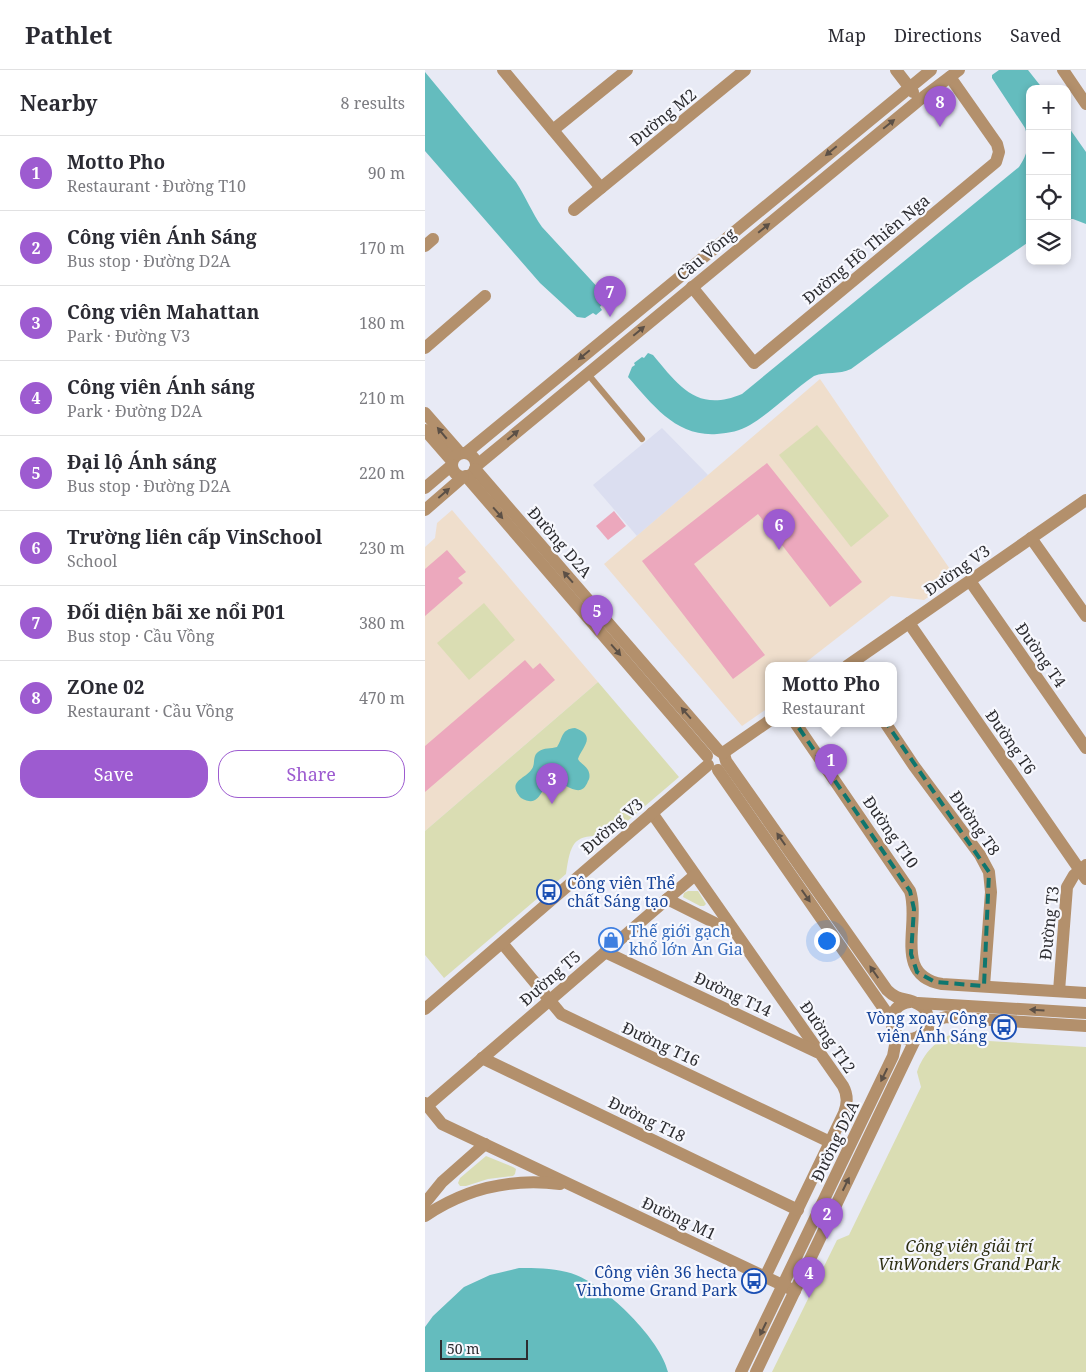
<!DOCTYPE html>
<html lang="en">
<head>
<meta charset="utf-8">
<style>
	body { margin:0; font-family:"Noto Serif",serif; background:#f7f7f7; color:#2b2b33 }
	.controls { position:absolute; right:15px; top:15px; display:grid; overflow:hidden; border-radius:10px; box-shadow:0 2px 8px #0003 }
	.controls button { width:45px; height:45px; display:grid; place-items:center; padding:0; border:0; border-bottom:1px solid #e1e1e2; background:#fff; color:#2b2b33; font:25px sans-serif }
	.scale { position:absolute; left:15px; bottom:12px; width:88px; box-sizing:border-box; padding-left:5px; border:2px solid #2d2d31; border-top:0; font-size:14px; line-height:18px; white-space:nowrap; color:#2d2d31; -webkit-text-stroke:4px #f7f8fe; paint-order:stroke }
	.you { position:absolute; left:401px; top:870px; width:18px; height:18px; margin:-12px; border:4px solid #fff; border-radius:50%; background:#1a73e8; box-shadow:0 0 0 8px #1a73e833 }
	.badge { display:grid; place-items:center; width:32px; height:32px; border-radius:50%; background:#9d5bd0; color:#fff; font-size:16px; font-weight:700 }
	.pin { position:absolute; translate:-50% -41px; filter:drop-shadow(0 1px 2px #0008) }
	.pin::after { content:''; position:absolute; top:26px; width:18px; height:15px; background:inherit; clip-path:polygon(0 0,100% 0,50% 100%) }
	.popup { position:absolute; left:340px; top:592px; width:132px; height:65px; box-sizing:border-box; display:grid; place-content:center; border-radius:10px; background:#fff; filter:drop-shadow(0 1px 4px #0005); font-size:16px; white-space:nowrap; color:#7c7c81 }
	.popup b { font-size:19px; color:#2b2b33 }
	.popup::after { content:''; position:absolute; left:50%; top:100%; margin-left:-10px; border:10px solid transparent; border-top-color:#fff }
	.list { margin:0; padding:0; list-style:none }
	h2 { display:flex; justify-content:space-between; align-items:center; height:65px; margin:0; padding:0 20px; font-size:21px }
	h2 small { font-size:16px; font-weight:400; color:#7c7c81 }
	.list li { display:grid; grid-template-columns:32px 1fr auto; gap:15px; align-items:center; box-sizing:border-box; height:75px; padding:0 20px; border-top:1px solid #e1e1e2 }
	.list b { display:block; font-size:19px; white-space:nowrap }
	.list p { margin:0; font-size:16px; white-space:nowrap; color:#7c7c81 }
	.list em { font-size:16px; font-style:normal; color:#7c7c81 }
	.actions { display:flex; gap:10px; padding:15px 20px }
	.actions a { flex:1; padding:11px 0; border:1px solid #9d5bd0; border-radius:20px; text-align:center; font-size:18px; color:#9d5bd0 }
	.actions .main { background:#9d5bd0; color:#fff }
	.icon { flex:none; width:28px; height:28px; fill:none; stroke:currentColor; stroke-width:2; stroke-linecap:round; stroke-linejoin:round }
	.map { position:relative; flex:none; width:661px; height:1302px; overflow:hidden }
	header { display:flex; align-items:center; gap:30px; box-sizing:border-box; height:70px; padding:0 25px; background:#fff; border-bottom:1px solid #e1e1e2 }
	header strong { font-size:24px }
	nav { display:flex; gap:28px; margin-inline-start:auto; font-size:18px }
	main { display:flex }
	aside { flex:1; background:#fff }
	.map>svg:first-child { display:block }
</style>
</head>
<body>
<header>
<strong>Pathlet</strong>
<nav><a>Map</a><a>Directions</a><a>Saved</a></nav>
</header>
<main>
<aside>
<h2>Nearby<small>8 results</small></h2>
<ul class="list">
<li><span class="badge">1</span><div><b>Motto Pho</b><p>Restaurant · Đường T10</p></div><em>90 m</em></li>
<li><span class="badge">2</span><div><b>Công viên Ánh Sáng</b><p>Bus stop · Đường D2A</p></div><em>170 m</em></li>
<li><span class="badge">3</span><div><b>Công viên Mahattan</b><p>Park · Đường V3</p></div><em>180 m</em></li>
<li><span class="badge">4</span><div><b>Công viên Ánh sáng</b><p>Park · Đường D2A</p></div><em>210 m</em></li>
<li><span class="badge">5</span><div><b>Đại lộ Ánh sáng</b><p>Bus stop · Đường D2A</p></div><em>220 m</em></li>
<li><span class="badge">6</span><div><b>Trường liên cấp VinSchool</b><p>School</p></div><em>230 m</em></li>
<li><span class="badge">7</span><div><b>Đối diện bãi xe nổi P01</b><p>Bus stop · Cầu Vồng</p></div><em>380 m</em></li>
<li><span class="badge">8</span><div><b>ZOne 02</b><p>Restaurant · Cầu Vồng</p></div><em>470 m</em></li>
</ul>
<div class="actions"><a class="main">Save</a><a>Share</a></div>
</aside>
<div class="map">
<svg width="661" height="1302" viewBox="0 0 661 1302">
	<rect width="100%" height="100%" fill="#e8eaf5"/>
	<path fill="#dbdef0" d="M237,358l46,47 -71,61 -44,-51z"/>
	<g fill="#efdecc">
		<path d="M395,309l136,199 -32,22 -33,-4 -90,70h-32l-1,42 -26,18 -138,-162z"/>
		<path d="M27,440l146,172 -173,149v-284l10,-9 2,-15z"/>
	</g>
	<g fill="#daddb3">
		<path d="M392,355l72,91 -38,31 -72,-92z"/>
		<path d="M59,533l31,37 -46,40 -32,-37z"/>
		<path d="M173,612l81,95 -69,59c-36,-2 -39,4 -44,38l-122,104 -19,-23v-124z"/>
		<path d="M263,821h10l8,13 -2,2h-4l-17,-9 1,-4z"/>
		<path d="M531,963l24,1 9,7 97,6v325h-314l65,-132 12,-5 72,-148 -4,-15c6,-18 20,-34 39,-39z"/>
		<path d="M61,1086l27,11 3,2 -1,5 -2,2 -25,3 -22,7h-6l-2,-3 2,-5z"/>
	</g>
	<g fill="#64bcbe">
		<path d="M574,0h29l15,19h-13v152l-62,43 -117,85c-12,6 -25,2 -37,7 -22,15 -41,35 -64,49 -10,6 -21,8 -33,9 -41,3 -64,-29 -89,-57l4,-10 3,-2 -1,-2 8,-6 2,1 4,-5 5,2c26,31 44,58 89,39l277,-227c9,-13 11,-24 6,-39l-33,-50v-3z"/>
		<path d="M0,2l91,110c10,15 16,31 26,45l60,65 3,8 -5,7 2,3 -6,5 -3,-2 -8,5 -8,-1 -37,-34 -115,-132z"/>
		<path d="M642,55l19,27v72l-13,-5h-6z"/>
		<path d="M150,658c23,8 6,20 3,31 2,4 7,6 10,11 2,4 2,8 0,11 -8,22 -25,-3 -37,2 -12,5 -10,26 -30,15 -16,-18 7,-19 12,-31 2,-6 0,-11 5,-15 6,-5 13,-3 19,-5 6,-9 4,-18 18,-19z"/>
		<path d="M94,1198c19,0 39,0 57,7 31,12 85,65 92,97h-243v-45l8,-11 31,-29 26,-12z"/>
	</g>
	<g fill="#eca8bd">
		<path d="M342,393l95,119 -32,25 -72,-93 -64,50 71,91 -32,24 -91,-118z"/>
		<path d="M189,441l12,15 -18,14 -12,-14z"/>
		<path d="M22,480l19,22 -8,6 5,5 -38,33v-47z"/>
		<path d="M100,590l8,9 7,-6 15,17 -130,112v-46z"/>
	</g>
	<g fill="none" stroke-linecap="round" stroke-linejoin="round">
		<path stroke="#b3906c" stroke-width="6" d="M162,303l55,66"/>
		<g stroke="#b3906c" stroke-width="12">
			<path d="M78,0l98,118"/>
			<path d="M471,0l17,22"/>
			<path d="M638,0l23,34"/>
			<path d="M128,60l74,-60"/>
			<path d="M149,140l171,-140"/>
			<path d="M0,176l8,-7"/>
			<path d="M267,217l62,76 242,-201 3,-10 -2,-8 -47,-67"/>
			<path d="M0,278l60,-52"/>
			<path d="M0,343l35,40"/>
			<path d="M0,360l27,31"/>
			<circle cx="39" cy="395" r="12"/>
			<path d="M41,383l465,-383"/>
			<path d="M51,396l442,-365 41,-31"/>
			<path d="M50,399l243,281 6,4 2,7 161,229c12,12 19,7 31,14 11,5 14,20 5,29 -4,4 -9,6 -14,6 -24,-1 -23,-35 1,-37"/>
			<path d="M41,406l241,280"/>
			<path d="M0,418l27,-23"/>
			<path d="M0,440l38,-33"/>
			<path d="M606,468l55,78"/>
			<path d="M545,511l116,167"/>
			<path d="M484,553l177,256"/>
			<path d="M422,596l239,-166"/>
			<path d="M371,654l114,167c11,33 -18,84 32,93l144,9"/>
			<path d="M461,654l28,42 66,89 9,17 2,20 -7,94"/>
			<path d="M298,683l46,-32"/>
			<path d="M293,700l173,249"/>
			<path d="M227,743l191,273c5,9 5,17 1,27l-79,164"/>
			<path d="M242,829l66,33"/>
			<path d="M77,873l59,71 269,128"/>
			<path d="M180,882l212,100"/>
			<path d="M634,921l8,-104 7,-12 12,-10"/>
			<path d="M493,933l168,10"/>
			<path d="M0,939l283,-244"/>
			<path d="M502,958l9,-8 10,-3 140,9"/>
			<path d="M57,988l316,152"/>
			<path d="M0,1033l17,21 353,167"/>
			<path d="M2,1036l268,-231"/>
			<path d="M0,1133l17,-21 43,-38"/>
			<path d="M0,1146c41,-28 86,-38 135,-32"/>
			<path d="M316,1302l152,-316 3,-16 -3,-11"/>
			<path d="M331,1302l160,-334"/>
		</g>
	</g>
	<defs><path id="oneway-solid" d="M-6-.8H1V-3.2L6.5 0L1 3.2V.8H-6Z" transform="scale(1.25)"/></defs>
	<g fill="#5c5046">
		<use href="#oneway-solid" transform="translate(464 54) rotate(-39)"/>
		<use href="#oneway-solid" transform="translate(406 81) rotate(140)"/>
		<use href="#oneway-solid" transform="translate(339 158) rotate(-39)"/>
		<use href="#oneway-solid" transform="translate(214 261) rotate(-40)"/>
		<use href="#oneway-solid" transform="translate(159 285) rotate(140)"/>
		<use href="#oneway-solid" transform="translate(17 363) rotate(-130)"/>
		<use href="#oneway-solid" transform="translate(88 365) rotate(-40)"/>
		<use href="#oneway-solid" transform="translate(19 423) rotate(-41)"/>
		<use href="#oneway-solid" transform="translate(73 443) rotate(49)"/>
		<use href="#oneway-solid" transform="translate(143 507) rotate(-131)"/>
		<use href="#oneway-solid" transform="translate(191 580) rotate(49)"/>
		<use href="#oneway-solid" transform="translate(261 643) rotate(-131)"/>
		<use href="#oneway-solid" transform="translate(356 769) rotate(-125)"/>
		<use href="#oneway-solid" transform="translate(381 826) rotate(55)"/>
		<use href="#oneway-solid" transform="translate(449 902) rotate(-125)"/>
		<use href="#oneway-solid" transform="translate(612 940) rotate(-177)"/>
		<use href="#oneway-solid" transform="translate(459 1005) rotate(116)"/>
		<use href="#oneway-solid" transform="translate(421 1114) rotate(-64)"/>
		<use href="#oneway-solid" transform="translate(338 1259) rotate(116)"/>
	</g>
	<path fill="none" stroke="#0f766e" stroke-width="4" stroke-dasharray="10 6" stroke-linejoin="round" d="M422,596l142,206 -5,114 -49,-4 -18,-10 -6,-18 3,-45 -4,-18 -124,-182z"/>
	<defs>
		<symbol id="bus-ring" viewBox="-11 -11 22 22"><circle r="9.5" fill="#f7f8fe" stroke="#1a4fb4" stroke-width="1.5"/><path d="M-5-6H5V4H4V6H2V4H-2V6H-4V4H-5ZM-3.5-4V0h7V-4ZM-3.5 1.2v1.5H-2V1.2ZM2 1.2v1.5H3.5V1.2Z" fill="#1a4fb4"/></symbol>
		<symbol id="shop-ring" viewBox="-11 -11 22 22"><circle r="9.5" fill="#f7f8fe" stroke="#3f7fe0" stroke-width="1.5"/><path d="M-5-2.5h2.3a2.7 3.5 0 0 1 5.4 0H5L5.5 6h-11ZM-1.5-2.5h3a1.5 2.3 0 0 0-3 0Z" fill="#3f7fe0"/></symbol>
	</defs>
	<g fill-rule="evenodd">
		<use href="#bus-ring" x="110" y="808" width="28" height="28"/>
		<use href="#shop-ring" x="172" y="856" width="28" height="28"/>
		<use href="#bus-ring" x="565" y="943" width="28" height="28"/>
		<use href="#bus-ring" x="315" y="1197" width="28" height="28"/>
	</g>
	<g text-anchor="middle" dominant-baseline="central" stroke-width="4.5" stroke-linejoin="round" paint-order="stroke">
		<g font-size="16" fill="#2d2d31" stroke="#f7f8fe">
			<text transform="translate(238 47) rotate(-39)">Đường M2</text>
			<text transform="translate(441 179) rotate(-40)">Đường Hồ Thiên Nga</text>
			<text transform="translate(281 184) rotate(-40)">Cầu Vồng</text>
			<text transform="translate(135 472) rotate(49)">Đường D2A</text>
			<text transform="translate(532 500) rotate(-35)">Đường V3</text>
			<text transform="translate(616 585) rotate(55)">Đường T4</text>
			<text transform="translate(586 672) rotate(55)">Đường T6</text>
			<text transform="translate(550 753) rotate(55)">Đường T8</text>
			<text transform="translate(187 756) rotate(-41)">Đường V3</text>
			<text transform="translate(466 762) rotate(55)">Đường T10</text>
			<text transform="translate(624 853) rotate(-84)">Đường T3</text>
			<text transform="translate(125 908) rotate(-41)">Đường T5</text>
			<text transform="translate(308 924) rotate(25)">Đường T14</text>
			<text transform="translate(403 967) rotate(55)">Đường T12</text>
			<text transform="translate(236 974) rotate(25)">Đường T16</text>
			<text transform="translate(222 1049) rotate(26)">Đường T18</text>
			<text transform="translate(410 1071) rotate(-64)">Đường D2A</text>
			<text transform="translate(254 1148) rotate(25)">Đường M1</text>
		</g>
		<g font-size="16" fill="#164399" stroke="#f7f8fe" text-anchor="end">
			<text x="142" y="813" text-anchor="start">Công viên Thể<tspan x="142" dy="18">chất Sáng tạo</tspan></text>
			<text x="562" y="948">Vòng xoay Công<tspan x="562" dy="18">viên Ánh Sáng</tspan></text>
			<text x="312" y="1202">Công viên 36 hecta<tspan x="312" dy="18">Vinhome Grand Park</tspan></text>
		</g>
		<g font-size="16" fill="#366cbe" stroke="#f7f8fe" text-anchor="start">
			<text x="204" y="861">Thế giới gạch<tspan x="204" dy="18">khổ lớn An Gia</tspan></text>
		</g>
		<g font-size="16" font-style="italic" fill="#2d2e12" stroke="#f7f8fe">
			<text x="544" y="1176">Công viên giải trí<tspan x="544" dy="18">VinWonders Grand Park</tspan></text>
		</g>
	</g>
</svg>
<div class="controls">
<button>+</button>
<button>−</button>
<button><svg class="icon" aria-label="locate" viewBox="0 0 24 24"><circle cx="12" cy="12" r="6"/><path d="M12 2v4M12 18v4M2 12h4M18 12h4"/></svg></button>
<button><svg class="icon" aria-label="layers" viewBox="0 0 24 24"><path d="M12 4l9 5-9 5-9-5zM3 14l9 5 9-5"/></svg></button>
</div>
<div class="scale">50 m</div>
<div class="you"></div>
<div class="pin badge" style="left:406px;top:715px">1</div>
<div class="popup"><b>Motto Pho</b>Restaurant</div>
<div class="pin badge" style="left:402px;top:1169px">2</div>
<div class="pin badge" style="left:127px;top:734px">3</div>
<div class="pin badge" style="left:384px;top:1228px">4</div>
<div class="pin badge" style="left:172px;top:566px">5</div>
<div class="pin badge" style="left:354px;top:480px">6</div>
<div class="pin badge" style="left:185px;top:247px">7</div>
<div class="pin badge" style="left:515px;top:57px">8</div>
</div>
</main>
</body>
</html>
